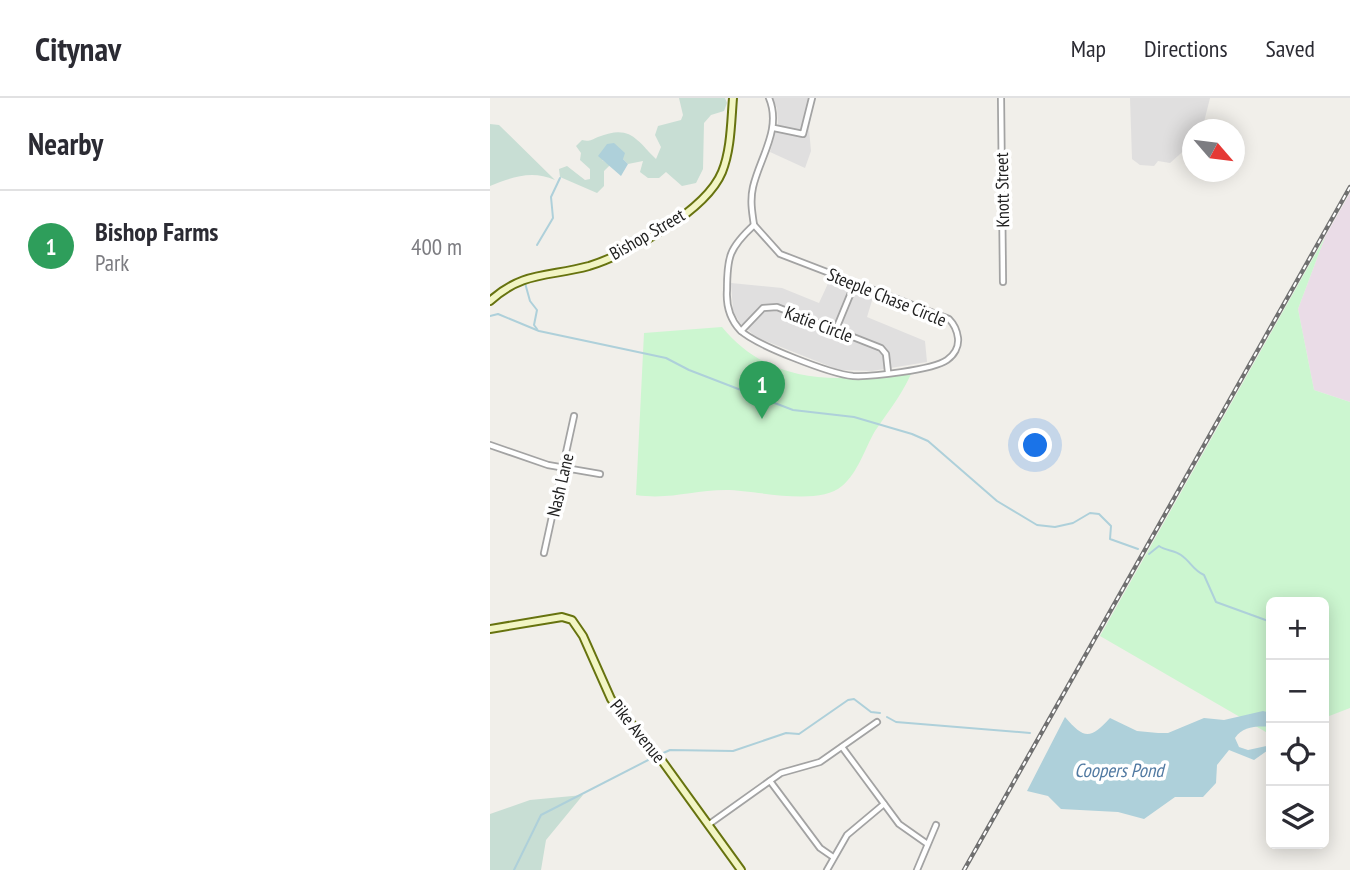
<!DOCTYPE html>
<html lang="en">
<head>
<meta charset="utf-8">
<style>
	body { margin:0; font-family:"PT Sans Narrow",sans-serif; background:#f2f2f3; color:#2b2b33 }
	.controls { position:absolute; right:21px; bottom:21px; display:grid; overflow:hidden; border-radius:10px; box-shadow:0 4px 18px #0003 }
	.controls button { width:63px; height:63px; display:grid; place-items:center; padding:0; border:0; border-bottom:2px solid #e1e1e2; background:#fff; color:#2b2b33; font:35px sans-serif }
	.compass { position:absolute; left:692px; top:21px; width:63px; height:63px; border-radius:50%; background:#fff; box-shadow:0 4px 18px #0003; rotate:118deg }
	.you { position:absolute; left:546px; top:348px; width:24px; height:24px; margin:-18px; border:5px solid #fff; border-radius:50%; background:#1a73e8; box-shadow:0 0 0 10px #1a73e833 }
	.badge { display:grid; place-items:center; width:46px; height:46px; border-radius:50%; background:#c21312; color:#fff; font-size:23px; font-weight:700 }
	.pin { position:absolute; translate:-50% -58px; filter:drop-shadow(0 2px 4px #0008) }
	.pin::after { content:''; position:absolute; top:37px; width:24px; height:21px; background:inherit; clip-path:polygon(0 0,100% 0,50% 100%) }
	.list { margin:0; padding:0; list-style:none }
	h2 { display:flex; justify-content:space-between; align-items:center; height:91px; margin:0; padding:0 28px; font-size:30px }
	h2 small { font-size:23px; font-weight:400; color:#7c7c81 }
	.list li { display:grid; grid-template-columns:46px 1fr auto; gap:21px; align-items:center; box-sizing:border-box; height:112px; padding:0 28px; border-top:2px solid #e1e1e2 }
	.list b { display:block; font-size:26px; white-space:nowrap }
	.list p { margin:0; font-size:23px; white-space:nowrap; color:#7c7c81 }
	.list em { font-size:23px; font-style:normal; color:#7c7c81 }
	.icon { flex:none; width:38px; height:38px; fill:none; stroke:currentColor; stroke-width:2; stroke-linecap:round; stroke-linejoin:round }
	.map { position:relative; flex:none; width:860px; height:772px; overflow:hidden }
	header { display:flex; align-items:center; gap:42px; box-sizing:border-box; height:98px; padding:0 35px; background:#fff; border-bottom:2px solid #e1e1e2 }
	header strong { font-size:33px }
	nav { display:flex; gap:38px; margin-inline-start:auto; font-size:24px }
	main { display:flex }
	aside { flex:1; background:#fff }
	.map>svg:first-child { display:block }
</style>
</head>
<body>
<header>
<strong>Citynav</strong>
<nav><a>Map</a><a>Directions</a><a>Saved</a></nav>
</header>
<main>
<aside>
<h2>Nearby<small></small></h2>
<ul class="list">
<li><span class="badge" style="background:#2e9e5b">1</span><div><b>Bishop Farms</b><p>Park</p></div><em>400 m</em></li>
</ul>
</aside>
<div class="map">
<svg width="860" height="772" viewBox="0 0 860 772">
	<rect width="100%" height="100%" fill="#f1efea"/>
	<g fill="#e0dfdf">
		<path d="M282,0h42l-5,31 2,22 -6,17 -35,-16 8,-29 -1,-15z"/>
		<path d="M640,0h80l-6,24 -5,7 -7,1 -3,16 -19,17 -12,-2 -4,5 -14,-1 -8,-6z"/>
		<path d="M341,179l43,17 -7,23 58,24 2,21 -55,9 -33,-1 -83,-33 -16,-14 -7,-12 -2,-28 51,5 37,15z"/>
	</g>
	<path fill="#eadce7" d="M860,95v209l-36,-12 -16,-81 27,-72z"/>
	<g fill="#c8ded4">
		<path d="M189,0h46l2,5 -3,8 -13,4 -7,8 -1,46 -7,14 -14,3 -16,-14 -7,6h-11l-8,-6 3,-11 -15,3 -5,-5 -21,1 8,5 -6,6v15l-7,7 -37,-16 -1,-8 8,-3 18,14 5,-1v-10l-10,-9 1,-7 -5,-7 6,-6c7,2 9,0 16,-3 32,-13 38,2 58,22l5,-12 -6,-12 3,-9 23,-6 2,-5z"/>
		<path d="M0,26l9,1 56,55c-23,-10 -43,-3 -65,6z"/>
		<path d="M93,697l-37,45 -5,30h-51v-56l40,-14z"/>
	</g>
	<g fill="#ccf6d0">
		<path d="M835,139l-27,72 16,81 36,12v306l-26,10v-116h-53v133l-171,-99z"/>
		<path d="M232,229c49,60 124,58 192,40 -10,25 -24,42 -39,64 -10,17 -17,42 -33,55 -24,21 -86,4 -116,4 -33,0 -56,10 -90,5l8,-162z"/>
	</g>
	<g fill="#aed0da">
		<path d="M124,45l11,10 -2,6 5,5 -7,12 -23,-20 9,-12z"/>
		<path d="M773,613l8,2v14c-14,-1 -28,-1 -36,11l4,9 9,3 23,-5v3l-17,12 -25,-10 -12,15 -1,18 -13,14h-28l-31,22 -26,-7 -57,-3 -13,-13 -21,-5 38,-74c19,22 25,23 45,1l27,13 21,2h10l36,-15 20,2z"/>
	</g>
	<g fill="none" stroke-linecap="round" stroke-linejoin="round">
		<g stroke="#aed0da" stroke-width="2">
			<path d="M47,147l16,-27 -2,-21 9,-19"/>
			<path d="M35,185l5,18 7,9 -3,15 3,4"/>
			<path d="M0,218l8,-2 41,17 127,27 23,12 104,40 61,7 58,17 16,7 69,60 40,24 18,2 18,-4 17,-10 9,1 12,12 -1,13 28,10"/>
			<path d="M659,456l10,-8c7,5 15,4 22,9 10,7 12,15 23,20l12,27 55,20"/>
			<path d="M397,619l9,5 134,11"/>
			<path d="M171,656l9,-4 63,1 53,-18 13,1 49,-34 6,-1 17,13 9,1"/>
			<path d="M24,772l27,-55 115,-59"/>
		</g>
		<defs>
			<g id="street">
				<path d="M511,0l2,184"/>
				<path d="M284,30l29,6 9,-36"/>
				<path d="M264,127l26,29 169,65c5,5 8,11 9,19 1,9 -4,17 -11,22 -14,10 -77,17 -94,16 -22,-2 -98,-31 -113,-46 -10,-11 -14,-26 -13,-40 0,-33 2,-42 27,-65z"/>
				<path d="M264,127c-2,-13 -4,-25 -1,-38 7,-30 29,-58 16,-89"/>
				<path d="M346,231l19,-46"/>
				<path d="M251,233l22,-23 14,-1 104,41 5,6 2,18"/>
				<path d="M0,347l58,20 52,9"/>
				<path d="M54,455l30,-137"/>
				<path d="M352,649l57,77 27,19"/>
				<path d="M280,683l50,67 13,9"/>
				<path d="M218,727l73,-52 39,-11 57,-40"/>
				<path d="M337,772l20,-35 37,-31"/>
				<path d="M427,772l19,-45"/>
			</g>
			<g id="secondary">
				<path d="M0,203c33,-30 59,-24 99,-35 39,-12 117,-55 133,-94 9,-22 9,-50 11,-74"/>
				<path d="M0,531l72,-12 10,3 11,16 28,63 49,59 81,112"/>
			</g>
		</defs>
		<use href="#street" stroke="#a3a3a3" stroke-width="8"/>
		<use href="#secondary" stroke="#67730f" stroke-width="10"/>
		<use href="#street" stroke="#fff" stroke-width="4.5"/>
		<use href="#secondary" stroke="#f2f5c4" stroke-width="6"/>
		<defs>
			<path id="rail" d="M474,772l386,-683"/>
		</defs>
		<use href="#rail" stroke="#707070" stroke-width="4.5"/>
		<use href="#rail" stroke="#fff" stroke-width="2" stroke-dasharray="5" stroke-linecap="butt"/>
	</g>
	<g text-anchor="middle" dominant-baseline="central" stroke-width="7" stroke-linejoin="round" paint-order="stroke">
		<g font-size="18" fill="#222" stroke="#fff">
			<text transform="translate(512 92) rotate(-91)">Knott Street</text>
			<text transform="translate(157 136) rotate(-30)">Bishop Street</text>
			<text transform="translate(397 199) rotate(22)">Steeple Chase Circle</text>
			<text transform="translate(329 226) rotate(21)">Katie Circle</text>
			<text transform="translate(70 387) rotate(-77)">Nash Lane</text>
			<text transform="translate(148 633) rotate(51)">Pike Avenue</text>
		</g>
		<g font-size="19" font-style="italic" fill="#527aa2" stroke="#fff">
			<text x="629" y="672">Coopers Pond</text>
		</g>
	</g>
</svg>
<div class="controls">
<button>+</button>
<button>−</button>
<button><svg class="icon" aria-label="locate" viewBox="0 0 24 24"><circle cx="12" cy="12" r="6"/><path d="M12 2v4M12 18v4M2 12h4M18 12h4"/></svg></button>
<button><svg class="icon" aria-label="layers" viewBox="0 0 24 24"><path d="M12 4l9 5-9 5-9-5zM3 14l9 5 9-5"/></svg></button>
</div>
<svg class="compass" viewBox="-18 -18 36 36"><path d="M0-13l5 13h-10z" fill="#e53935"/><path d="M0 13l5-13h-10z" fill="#7c7c81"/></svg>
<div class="you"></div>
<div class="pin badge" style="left:272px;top:321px;background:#2e9e5b">1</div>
</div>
</main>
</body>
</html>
